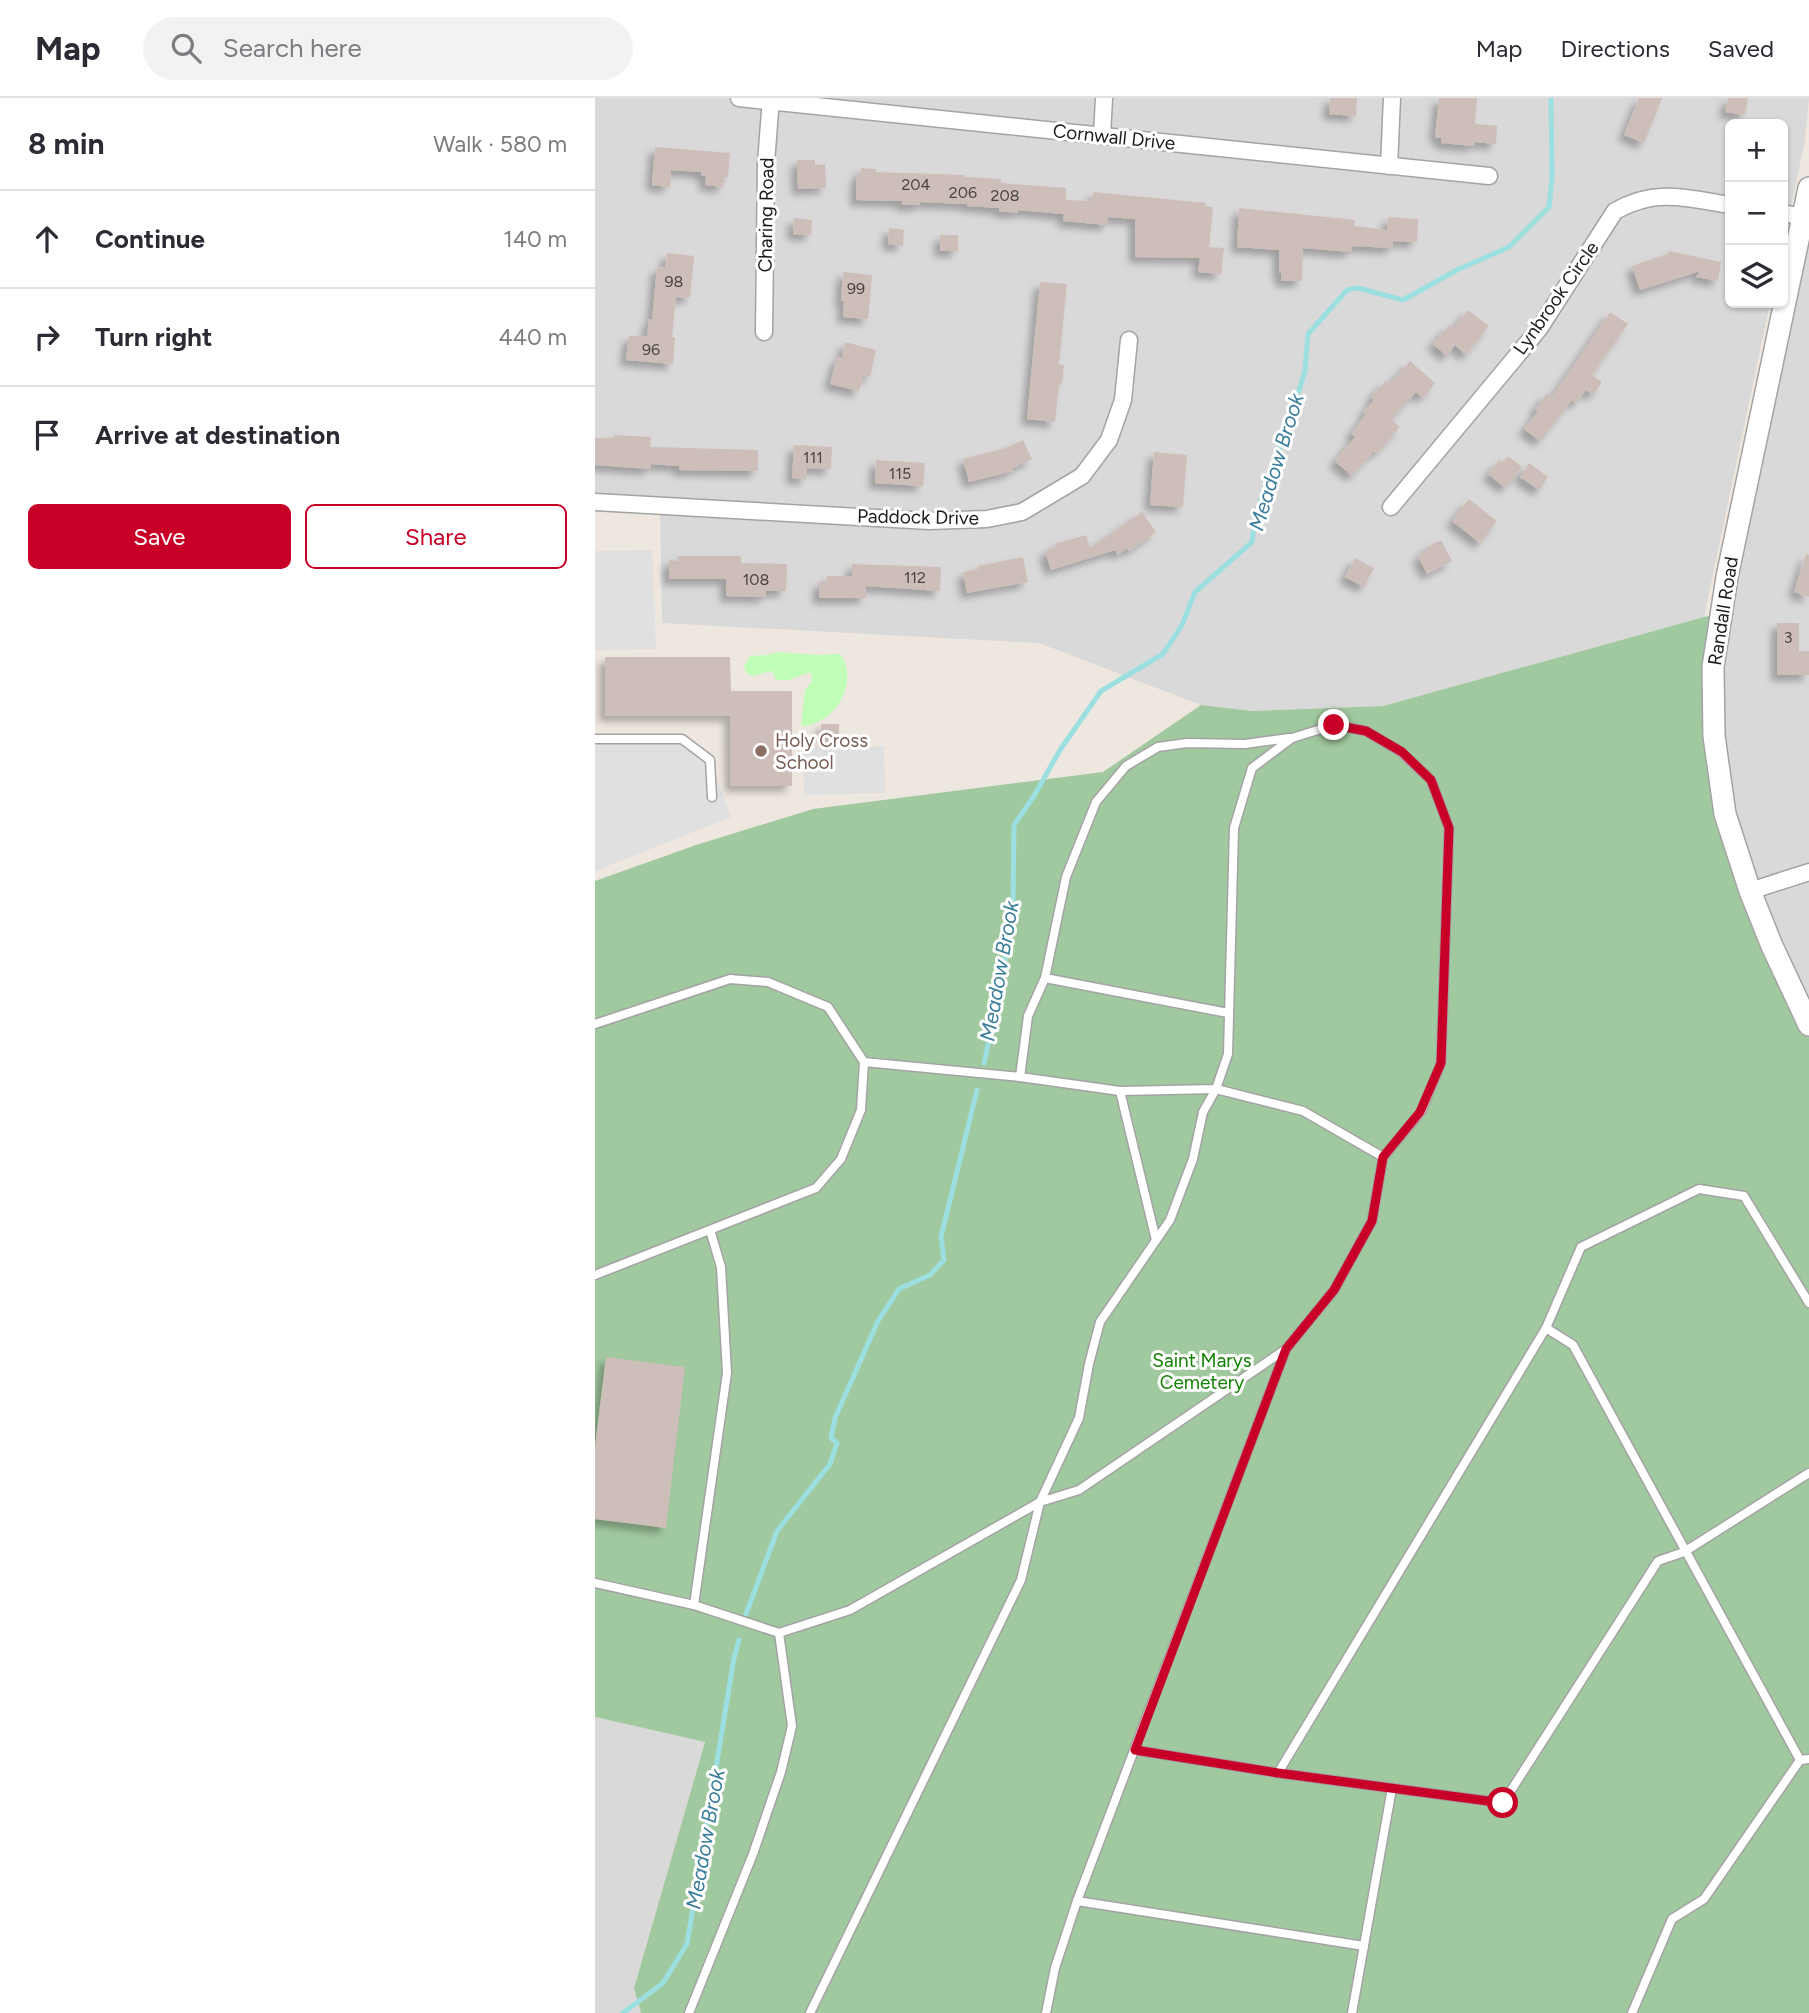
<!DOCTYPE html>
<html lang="en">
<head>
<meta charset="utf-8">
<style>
	body { margin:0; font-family:Figtree,sans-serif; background:#f2f2f3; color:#2b2b33 }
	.controls { position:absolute; right:21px; top:21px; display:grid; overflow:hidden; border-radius:10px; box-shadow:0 2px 5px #0004 }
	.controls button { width:63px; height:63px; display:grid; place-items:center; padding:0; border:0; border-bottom:2px solid #e1e1e2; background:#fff; color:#2b2b33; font:35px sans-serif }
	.stop { position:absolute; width:21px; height:21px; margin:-16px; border:5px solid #c80028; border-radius:50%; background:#fff }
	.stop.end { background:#c80028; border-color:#fff; box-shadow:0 2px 7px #0008 }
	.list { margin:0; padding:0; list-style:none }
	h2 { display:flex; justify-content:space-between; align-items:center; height:91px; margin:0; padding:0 28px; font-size:30px }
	h2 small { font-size:23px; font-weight:400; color:#7c7c81 }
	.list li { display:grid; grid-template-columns:46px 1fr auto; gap:21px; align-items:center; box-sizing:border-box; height:98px; padding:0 28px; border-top:2px solid #e1e1e2 }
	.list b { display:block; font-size:26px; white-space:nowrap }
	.list em { font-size:23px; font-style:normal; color:#7c7c81 }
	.actions { display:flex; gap:14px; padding:21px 28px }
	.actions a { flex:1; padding:16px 0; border:2px solid #c80028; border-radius:10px; text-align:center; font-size:24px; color:#c80028 }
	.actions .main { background:#c80028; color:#fff }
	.icon { flex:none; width:38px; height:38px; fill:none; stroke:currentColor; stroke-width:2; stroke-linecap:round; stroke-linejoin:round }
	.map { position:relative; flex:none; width:1214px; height:1915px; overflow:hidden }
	header { display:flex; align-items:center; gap:42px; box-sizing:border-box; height:98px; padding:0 35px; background:#fff; border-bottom:2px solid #e1e1e2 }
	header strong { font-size:33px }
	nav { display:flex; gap:38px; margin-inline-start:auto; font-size:24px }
	.search { width:490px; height:63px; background:#f2f2f3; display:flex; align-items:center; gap:18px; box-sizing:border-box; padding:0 24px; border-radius:38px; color:#7c7c81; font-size:26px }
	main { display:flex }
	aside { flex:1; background:#fff }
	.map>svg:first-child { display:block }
</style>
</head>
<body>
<header>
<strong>Map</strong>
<div class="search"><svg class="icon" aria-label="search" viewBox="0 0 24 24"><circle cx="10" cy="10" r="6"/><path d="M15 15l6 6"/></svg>Search here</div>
<nav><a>Map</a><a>Directions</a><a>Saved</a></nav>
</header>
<main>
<aside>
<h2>8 min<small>Walk · 580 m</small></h2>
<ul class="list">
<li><svg class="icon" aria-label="ahead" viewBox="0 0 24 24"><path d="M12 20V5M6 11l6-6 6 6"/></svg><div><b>Continue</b></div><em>140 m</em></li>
<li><svg class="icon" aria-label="right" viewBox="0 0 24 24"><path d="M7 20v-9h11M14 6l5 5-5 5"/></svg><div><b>Turn right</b></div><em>440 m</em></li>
<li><svg class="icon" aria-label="arrive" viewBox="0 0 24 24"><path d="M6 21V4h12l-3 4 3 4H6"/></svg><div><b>Arrive at destination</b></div></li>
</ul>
<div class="actions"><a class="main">Save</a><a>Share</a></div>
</aside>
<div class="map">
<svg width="1214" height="1915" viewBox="0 0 1214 1915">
	<defs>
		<filter id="shadow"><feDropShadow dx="-6" dy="6" stdDeviation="3.5" flood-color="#0004"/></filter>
	</defs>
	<rect width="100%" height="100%" fill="#eee7e0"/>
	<g fill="#dad9d9">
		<path d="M0,0h1214l-4,42 -22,105v-121h-53v179h40l-66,314 -321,89 -131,5 -51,-6 -162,-62 -377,-20 -2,-123 -65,-4z"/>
		<path d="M1214,128v781l-34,-75 -45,-127 -9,-67 1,-65 10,-62z"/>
		<path d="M0,1619l110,25 -71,246 7,25h-46z"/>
	</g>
	<path fill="#a1c99f" d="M1127,514l3,202 84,211v988h-1168l-7,-25 71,-246 -110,-25v-836l101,-36 117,-36 290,-37 98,-67 51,6 131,-5z"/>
	<path fill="#c0feb8" d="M182,554l41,3 22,-1c21,28 -6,72 -39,72l4,-36 7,-9 -1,-8h-4l-18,7h-13l-4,-9 -20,5 -6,-4 -2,-6 6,-10 17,-1z"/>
	<g fill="#e0e0e0">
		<path d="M57,452l4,99 -61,1v-99z"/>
		<path d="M0,641h87l28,21 21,57 -136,54z"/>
		<path d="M289,648l1,47 -81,2 -1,-47z"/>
	</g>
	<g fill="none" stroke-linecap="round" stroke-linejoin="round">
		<g stroke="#9cdfe0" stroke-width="5">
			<path d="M389,965l15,-67 14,-90 1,-81 20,-29 26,-46 41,-59 62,-37 19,-29 13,-33 57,-50 3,-23 11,-36 18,-46 21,-66 3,-37 39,-44 11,-2 45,12 54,-30 52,-23 40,-40 3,-30 -1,-79"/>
			<path d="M151,1516l31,-83 53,-67 7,-21 -6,-5 4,-20 43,-97 21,-32 31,-14 14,-15 -3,-23 36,-147"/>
			<path d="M28,1915l40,-30 24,-39 47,-286 5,-18"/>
		</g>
	</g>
	<g fill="#cebeb9" filter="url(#shadow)">
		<path d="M735,0h27l-1,18 -27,-2z"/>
		<path d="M844,0h38l-2,26 22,2 -1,18 -21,-2 -1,4 -33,-3v-5l-6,-1z"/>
		<path d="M1044,0h23l-18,45 -20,-8z"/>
		<path d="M1133,0h20l-3,17 -20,-3z"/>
		<path d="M60,49l75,6 -2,24h-3l-2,10 -18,-2 1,-9 -5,-1v-3l-30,-2 -1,17 -18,-2z"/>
		<path d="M202,62h18v5l10,-1 1,24 -28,1z"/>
		<path d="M266,70l15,1v3l89,3v2l36,2v4l65,5v12l26,1 1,-9 113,11 -1,3 8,1 -4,40 15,1 -3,26 -23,-2 2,-14 -65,-1v-38l-27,-2v8l-45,-4 1,-7 -46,-4v3l-19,-2v-3l-32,-2 1,-2 -48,-2v3h-18v-4l-46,-1 1,-25h3z"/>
		<path d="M644,110l116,12 -1,6 33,4 1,-13 30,2 -1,23 -24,-1v7l-41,-2 -1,6 -48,-4 -1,33h-21v-8h-2v-23l-42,-3z"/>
		<path d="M199,120l18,2 -1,15 -18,-1z"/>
		<path d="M294,130l15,2 -1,16 -15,-2z"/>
		<rect x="345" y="137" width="18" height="16"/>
		<path d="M1074,153l52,11 -3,19 -22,-4 4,-6 -60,19 -8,-24 36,-12z"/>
		<path d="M72,155l27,3 -4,42 -14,-1 -4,40h3l-2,27 -47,-4 3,-24h18l2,-17 3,1 5,-53 8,1z"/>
		<path d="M248,174l29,3 -4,44 -25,-2 1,-16h-3z"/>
		<path d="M445,184l27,2 -8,80 5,1 -2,19 -3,-1 -4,39 -28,-3z"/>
		<path d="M873,212l21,16 -23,29 -11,-10 -8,11 -14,-12 16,-19 4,4z"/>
		<path d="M1015,214l18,12 -36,51 10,7 -9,13 -7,-5 -10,13 -4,-3 -32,41 -16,-12 14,-18 -3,-2 12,-16 5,4z"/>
		<path d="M250,244l31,8 -6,27 -7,-2 -4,16 -29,-7 7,-27 5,1z"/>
		<path d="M815,263l25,22 -12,15 -7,-6 -25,27 9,8 -23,26 -3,-2 -22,25 -17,-15 20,-24 -4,-4 15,-19 -3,-2 11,-12 -3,-3 15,-16 4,3z"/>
		<path d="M19,337l37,2 -1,10 108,3v21l-79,-1v-4l-28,-2 -1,5 -55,-4v-27h19z"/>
		<path d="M428,342l9,19 -19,9v3l-44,11 -6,-23 43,-11z"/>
		<path d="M199,347l38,2 -1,22 -24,-1 -1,11 -14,-1z"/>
		<path d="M559,354l33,3 -4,52 -33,-2z"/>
		<path d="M913,358l14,11 -17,21 -17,-14 11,-13 3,2z"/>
		<path d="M281,362l49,3 -2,23 -48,-3z"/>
		<path d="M934,365l19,14 -9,13 -19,-13z"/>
		<path d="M874,401l28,22 -17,22 -28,-22z"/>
		<path d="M547,414l14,20 -27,19 -2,-3 -9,7 -3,-5 -64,20 -6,-19 11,-4 -1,-3 31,-9 4,13z"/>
		<path d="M846,442l11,21 -25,13 -9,-18 9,-5 -2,-3z"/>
		<path d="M1211,456l3,1v42l-15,-5z"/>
		<path d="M83,458h63v7l46,1 -1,27h-20v6l-40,-1v-17h-57v-19l9,1z"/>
		<path d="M428,459l5,25 -61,11 -4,-21 16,-3 -1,-3z"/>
		<path d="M760,460l19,10 -10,19 -19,-10z"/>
		<path d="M257,466l89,3 -1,24 -74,-5v12h-47v-16h8v-6h25z"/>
		<path d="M1182,525h22v28h10v24h-32z"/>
		<path d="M10,559h125l1,34h61v95h-61l-1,-70h-125z"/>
		<rect x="226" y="626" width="18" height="13"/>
		<path d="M11,1259l79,10 -19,161 -71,-9v-72z"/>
	</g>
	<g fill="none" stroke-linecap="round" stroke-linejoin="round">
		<defs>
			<g id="service">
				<path d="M0,641h87l28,21 2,37"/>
				<path d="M450,880l183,35"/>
				<path d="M0,926l135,-45 38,3 60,25 36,55 -3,48 -20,49 -25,29 -221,87"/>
				<path d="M269,964l156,15 100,14 96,-2 87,22 80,46 38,-45 20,-49 8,-235 -18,-48 -30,-28 -35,-21 -32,-6 -42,13 -40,30 -18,60 -6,226 -12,35 -13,23 -10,47 -23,61 -70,102 -11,42 -10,54 -39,84"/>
				<path d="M425,979l8,-61 17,-38 21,-101 30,-75 30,-36 32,-19 29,-4 58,1 44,-6"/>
				<path d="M525,993l36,149"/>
				<path d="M951,1230l27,17 227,415 9,-1"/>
				<path d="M445,1404l39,-12 207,-141 48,-59 38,-69 11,-64"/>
				<path d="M0,1485l99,22 33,-232 -6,-106 -11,-37"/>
				<path d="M99,1507l85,28 71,-23 190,-108 -19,78 -211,433"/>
				<path d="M540,1652l143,23 268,-445 35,-81 118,-58 45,7 65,107"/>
				<path d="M683,1675l225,30 155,-242 26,-9 125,-79"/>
				<path d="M482,1803l287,45"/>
				<path d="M94,1915l64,-159 28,-82 11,-46 -13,-93"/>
				<path d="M451,1915l9,-45 22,-67 209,-552"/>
				<path d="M757,1915l40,-225"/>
				<path d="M1037,1915l40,-94 32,-20 96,-139"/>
			</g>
			<g id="minor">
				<path d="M144,0l750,78"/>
				<path d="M507,38l2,-38"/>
				<path d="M794,68l3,-68"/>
				<path d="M1188,115l20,4"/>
				<path d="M169,234l2,-169 5,-65"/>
				<path d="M0,404l334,19 58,-2 35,-7 60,-36 27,-36 14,-40 6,-60"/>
				<path d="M796,409l148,-178 76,-118c41,-23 71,-13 115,-6"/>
				<path d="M1155,793l59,-19"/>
			</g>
			<path id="tertiary" d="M1214,90l-82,389 -14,90 1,69 11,78 25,77 22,55 37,79"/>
		</defs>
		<use href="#service" stroke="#a3a3a3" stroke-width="11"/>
		<use href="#minor" stroke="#a3a3a3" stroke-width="19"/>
		<use href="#tertiary" stroke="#a3a3a3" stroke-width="24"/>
		<use href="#service" stroke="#fff" stroke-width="8"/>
		<use href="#minor" stroke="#fff" stroke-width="16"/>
		<use href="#tertiary" stroke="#fff" stroke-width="21"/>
	</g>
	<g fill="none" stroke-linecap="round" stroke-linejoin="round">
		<path stroke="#c80028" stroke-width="9" d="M739,627l32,6 36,21 29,28 18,48 -8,235 -21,49 -37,45 -11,64 -38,69 -48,59 -151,401 143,23 225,30"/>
	</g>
	<circle fill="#8d6e63" stroke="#fff" stroke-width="2.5" cx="166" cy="653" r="7"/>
	<g text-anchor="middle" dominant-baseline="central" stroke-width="6" stroke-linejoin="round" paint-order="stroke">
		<g font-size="16" fill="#484443">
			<text x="321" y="86">204</text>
			<text x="368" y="94">206</text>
			<text x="410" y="97">208</text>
			<text x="79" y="183">98</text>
			<text x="261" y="190">99</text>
			<text x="56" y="251">96</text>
			<text x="218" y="359">111</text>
			<text x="305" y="375">115</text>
			<text x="320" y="479">112</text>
			<text x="161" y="481">108</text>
			<text x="1193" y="539">3</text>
		</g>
		<g font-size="19" fill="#1c1c1c" stroke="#fff">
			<text transform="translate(519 39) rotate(6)">Cornwall Drive</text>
			<text transform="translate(171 117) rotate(-89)">Charing Road</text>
			<text transform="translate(961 200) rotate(-55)">Lynbrook Circle</text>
			<text transform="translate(323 419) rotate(1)">Paddock Drive</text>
			<text transform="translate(1128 513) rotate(-81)">Randall Road</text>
		</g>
		<g font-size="19" fill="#785e54" stroke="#fff" text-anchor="start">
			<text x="180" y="642">Holy Cross<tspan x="180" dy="22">School</tspan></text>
		</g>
		<g font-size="19" fill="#118202" stroke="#fff">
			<text x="607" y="1262">Saint Marys<tspan x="607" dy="22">Cemetery</tspan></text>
		</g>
		<g font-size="21" font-style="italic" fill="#3a7e9b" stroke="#fff">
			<text transform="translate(681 364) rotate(-73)">Meadow Brook</text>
			<text transform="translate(404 873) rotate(-80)">Meadow Brook</text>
			<text transform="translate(110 1741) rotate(-80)">Meadow Brook</text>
		</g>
	</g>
</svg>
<div class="controls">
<button>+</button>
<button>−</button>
<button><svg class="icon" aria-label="layers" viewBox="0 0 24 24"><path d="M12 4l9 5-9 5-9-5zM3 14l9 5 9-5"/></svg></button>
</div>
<div class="stop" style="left:908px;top:1705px"></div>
<div class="stop end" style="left:739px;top:627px"></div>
</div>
</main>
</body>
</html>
